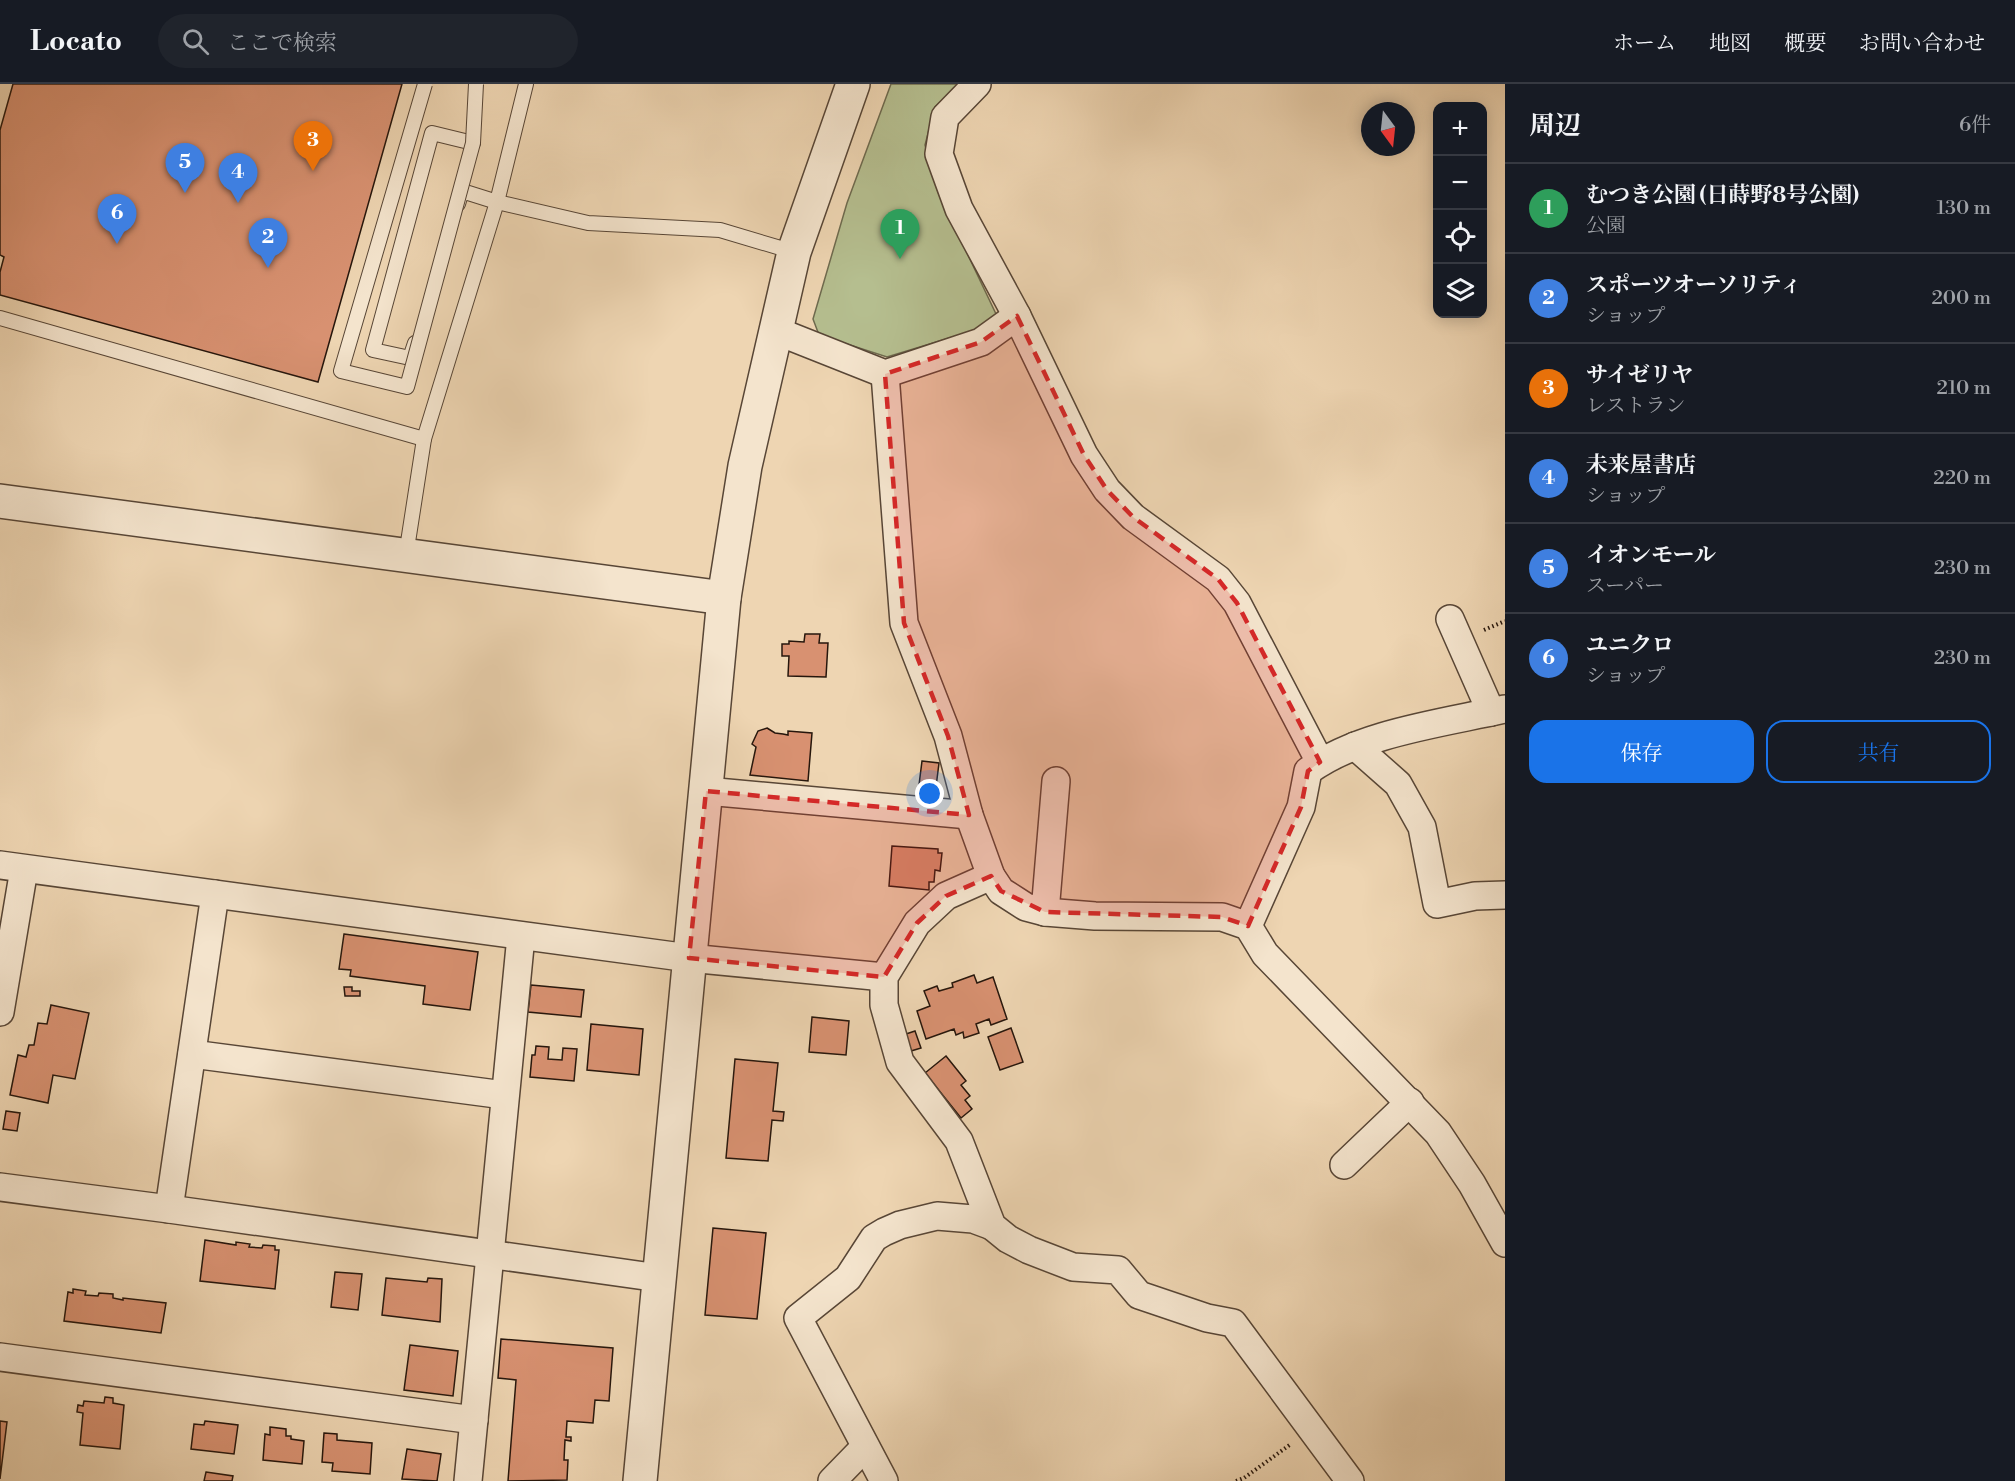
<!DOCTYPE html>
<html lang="ja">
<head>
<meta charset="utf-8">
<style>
	body { margin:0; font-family:"Libre Bodoni","Noto Serif JP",serif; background:#20242c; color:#f1f3f6 }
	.controls { position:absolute; right:18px; top:18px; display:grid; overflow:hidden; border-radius:12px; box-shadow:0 3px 15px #0003 }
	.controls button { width:54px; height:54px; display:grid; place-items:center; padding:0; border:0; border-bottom:2px solid #363941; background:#171b24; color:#f1f3f6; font:30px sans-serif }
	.compass { position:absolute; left:1361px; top:18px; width:54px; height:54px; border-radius:50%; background:#171b24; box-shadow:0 3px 15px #0003; rotate:165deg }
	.you { position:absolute; left:930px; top:710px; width:21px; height:21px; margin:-15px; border:4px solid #fff; border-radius:50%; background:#1a73e8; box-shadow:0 0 0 9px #1a73e833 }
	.badge { display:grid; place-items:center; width:39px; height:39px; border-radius:50%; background:#1a73e8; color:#fff; font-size:20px; font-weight:700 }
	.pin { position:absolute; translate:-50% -50px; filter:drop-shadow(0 2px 3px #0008) }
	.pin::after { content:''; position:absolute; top:32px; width:21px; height:18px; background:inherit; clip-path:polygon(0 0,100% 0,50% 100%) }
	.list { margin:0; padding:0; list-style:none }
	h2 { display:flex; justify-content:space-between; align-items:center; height:78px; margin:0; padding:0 24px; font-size:26px }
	h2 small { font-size:20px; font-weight:400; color:#9ea1a6 }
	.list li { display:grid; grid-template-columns:39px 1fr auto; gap:18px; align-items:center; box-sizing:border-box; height:90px; padding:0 24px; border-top:2px solid #363941 }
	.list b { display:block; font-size:22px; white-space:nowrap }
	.list p { margin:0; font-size:20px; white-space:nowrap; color:#9ea1a6 }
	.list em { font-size:20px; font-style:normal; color:#9ea1a6 }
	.actions { display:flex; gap:12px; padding:18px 24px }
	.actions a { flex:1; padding:14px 0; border:2px solid #1a73e8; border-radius:18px; text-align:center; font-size:21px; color:#1a73e8 }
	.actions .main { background:#1a73e8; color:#fff }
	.icon { flex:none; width:33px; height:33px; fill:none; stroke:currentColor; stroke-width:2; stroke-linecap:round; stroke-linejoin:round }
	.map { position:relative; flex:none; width:1505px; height:1397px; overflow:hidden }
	header { display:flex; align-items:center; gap:36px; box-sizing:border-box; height:84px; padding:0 30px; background:#171b24; border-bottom:2px solid #363941 }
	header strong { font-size:28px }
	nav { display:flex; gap:33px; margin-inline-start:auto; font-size:21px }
	.search { width:420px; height:54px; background:#20242c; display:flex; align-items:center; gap:15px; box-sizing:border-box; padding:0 21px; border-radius:33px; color:#9ea1a6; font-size:22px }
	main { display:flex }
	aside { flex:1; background:#171b24 }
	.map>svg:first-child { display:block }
</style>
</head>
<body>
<header>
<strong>Locato</strong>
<div class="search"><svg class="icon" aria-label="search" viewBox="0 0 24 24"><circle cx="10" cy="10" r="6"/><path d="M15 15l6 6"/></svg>ここで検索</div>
<nav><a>ホーム</a><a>地図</a><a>概要</a><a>お問い合わせ</a></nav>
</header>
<main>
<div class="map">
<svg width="1505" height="1397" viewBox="0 0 1505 1397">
	<rect width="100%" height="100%" fill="#eed5b2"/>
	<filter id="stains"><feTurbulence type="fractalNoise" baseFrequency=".00333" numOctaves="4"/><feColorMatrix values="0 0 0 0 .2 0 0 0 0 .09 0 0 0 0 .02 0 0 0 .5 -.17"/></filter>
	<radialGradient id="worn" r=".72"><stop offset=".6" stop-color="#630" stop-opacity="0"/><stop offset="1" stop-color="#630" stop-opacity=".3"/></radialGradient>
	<path fill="#b5be8f" stroke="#6e6a4e" stroke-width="1.5" d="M891,0h70l-26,23 -10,38 13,47 58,122 -7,12 -102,31 -68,-22 -6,-16 34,-116z"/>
	<g fill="#d89171" stroke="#26160c" stroke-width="1.5">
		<path d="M13,0h389l-84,298 -318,-87v-23l4,-15 -4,-2v-125z"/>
		<path d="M805,550h15l-1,9h9l-2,34 -38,-1 1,-20h-7v-12h7v-3l15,1z"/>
		<path d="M767,644l8,5 8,1 5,1v-4l24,2 -4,48 -58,-6 6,-28 -4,-3 6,-13z"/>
		<path d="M922,677l17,2 -4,32 -17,-2z"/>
		<path d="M892,762l46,3v4h4l-2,18 -5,-1 -1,12h-5v8l-40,-4z"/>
		<path d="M344,850l134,18 -8,58 -47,-6 2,-18 -75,-10 1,-6 -12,-1z"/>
		<path d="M974,891l3,8 16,-6 14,42 -16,6 -2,-6 -13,5 3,9 -15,5 -1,-6 -7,3 -2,-6 -28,10 -9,-28 13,-5 -6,-15 13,-5 2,5 14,-4 -1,-4z"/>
		<path d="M531,901l53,5 -3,27 -53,-5z"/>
		<path d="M344,903h8v4h8v5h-15z"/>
		<path d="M51,921l38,8 -14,66 -22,-4 -5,28 -38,-8 8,-40 8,2 3,-12h5l4,-22 9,1z"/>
		<path d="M812,933l37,4 -3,34 -37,-3z"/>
		<path d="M591,940l52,5 -4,46 -52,-5z"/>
		<path d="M1011,944l12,34 -23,8 -12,-33z"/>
		<path d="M915,947l6,17 -10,3 -5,-17z"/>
		<path d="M536,962l13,1 -1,12 14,1 1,-12 14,1 -3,32 -44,-4 2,-22h3z"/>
		<path d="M946,972l20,25 -5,4 9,11 -5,4 7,9 -11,9 -36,-45z"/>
		<path d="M735,975l43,4 -5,48 11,1 -1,9 -11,-1 -4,41 -42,-3z"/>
		<path d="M6,1027l14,2 -3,18 -14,-2z"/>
		<path d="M713,1144l53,5 -9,86 -52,-4z"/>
		<path d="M205,1156l31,5v-3l14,2 -1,3 13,1 1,-3 12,1v4h4l-4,39 -75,-8z"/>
		<path d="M335,1188l27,2 -4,36 -27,-3z"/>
		<path d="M386,1194l41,4 1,-4 14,1 -2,43 -58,-7z"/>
		<path d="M73,1205l13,2 -1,4 13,1 1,-3 14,1v4l10,2v-2l43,5 -5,30 -97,-12 4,-29 5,1z"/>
		<path d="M501,1255l112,9 -4,53 -14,-1 -2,23 -26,-2 -1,16h5v4l-6,-1 -1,20h4l-1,20 -59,1 8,-101 -18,-2z"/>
		<path d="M410,1261l48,6 -5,45 -49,-6z"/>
		<path d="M105,1313l8,1v5l11,2 -4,44 -40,-4 3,-32 -6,-1 1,-7 5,1 1,-5 20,2z"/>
		<path d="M0,1337l7,1 -7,57z"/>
		<path d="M205,1337l33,4 -4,29 -43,-5 3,-25 10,1z"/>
		<path d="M270,1343l16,2v7h5v3l13,2 -2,23 -39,-4 2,-26 5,1z"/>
		<path d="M324,1349l13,1v6l35,3 -2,31 -38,-3 1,-8 -11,-1z"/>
		<path d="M407,1365l34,5 -4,27 -35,-2z"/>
		<path d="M206,1388l27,4 -1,5h-28z"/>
	</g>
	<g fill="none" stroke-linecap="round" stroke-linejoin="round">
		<defs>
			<g id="service">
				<path d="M458,120l4,-13 35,11 91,21 132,7 74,22"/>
				<path d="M0,234l424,121"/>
				<path d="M415,259l-5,15 -37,-8 59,-217 41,10"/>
				<path d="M406,471l18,-116 73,-237 29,-118"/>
			</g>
			<g id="minor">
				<path d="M977,0l-32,33 -6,37 20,55 58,107 67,139 23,35 26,27 85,62 19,24 83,159"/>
				<path d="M774,246l111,44 96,-32 36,-26"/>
				<path d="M885,290l19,249 44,113 21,79 22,61 10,15 25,16 19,5 50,4 127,1 26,9 17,28 173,179 34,51 33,59"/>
				<path d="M1450,535l41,93"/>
				<path d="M1355,662l43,38 24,43 15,77 38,-8 30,-1"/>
				<path d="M706,707l263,24"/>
				<path d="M0,781l689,93 195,19"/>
				<path d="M991,792l-45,20 -29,27 -33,54v28l16,57 59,79 33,85 16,13 21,11 44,17 45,3 21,25 68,23 26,5 117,158"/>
				<path d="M1045,828l11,-131"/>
				<path d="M1248,842l53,-119 7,-36c52,-38 135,-48 197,-62"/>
				<path d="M0,928l24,-143"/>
				<path d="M192,970l312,41"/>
				<path d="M1344,1081l66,-63"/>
				<path d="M0,1103l169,22 490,69"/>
				<path d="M169,1125l46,-315"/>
				<path d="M0,1273l474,63"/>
				<path d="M468,1397l53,-545"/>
				<path d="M832,1397l33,-34"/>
				<path d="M884,1397l-86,-163 50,-40 26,-40 10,-6 16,-7 37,-9 36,3 19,7"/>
			</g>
			<g id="tertiary">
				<path d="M0,417l724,97"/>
				<path d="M640,1397l84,-883 21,-132 49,-214 59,-168"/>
			</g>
		</defs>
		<use href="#service" stroke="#584636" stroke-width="16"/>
		<use href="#minor" stroke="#584636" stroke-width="30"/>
		<use href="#tertiary" stroke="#584636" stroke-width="36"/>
		<g stroke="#26160c" stroke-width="4" stroke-dasharray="1.5 3" stroke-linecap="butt">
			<path d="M1484,546l21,-9"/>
			<path d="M1236,1397l8,-3 47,-34"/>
		</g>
		<use href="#service" stroke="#f4e4cd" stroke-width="14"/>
		<use href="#minor" stroke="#f4e4cd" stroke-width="27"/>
		<use href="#tertiary" stroke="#f4e4cd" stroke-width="33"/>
		<defs>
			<path id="service-bridge" d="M425,0l-84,287 66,16 66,-244 3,-59"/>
		</defs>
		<use href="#service-bridge" stroke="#584636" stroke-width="16" stroke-linecap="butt"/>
		<use href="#service-bridge" stroke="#f4e4cd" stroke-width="14"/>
	</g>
	<path fill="#d62828" fill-opacity="0.2" stroke="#d62828" stroke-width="4.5" stroke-dasharray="12 8" stroke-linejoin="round" d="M1017,232l67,139 23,35 26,27 85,62 19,24 83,159 -12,9 -7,36 -53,119 -26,-9 -177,-5 -44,-21 -10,-15 -45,20 -29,27 -33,54 -195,-19 17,-167 263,24 -21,-79 -44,-113 -19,-249 96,-32z"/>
	<rect width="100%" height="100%" filter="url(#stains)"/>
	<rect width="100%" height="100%" fill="url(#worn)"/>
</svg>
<div class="controls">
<button>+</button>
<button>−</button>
<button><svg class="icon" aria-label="locate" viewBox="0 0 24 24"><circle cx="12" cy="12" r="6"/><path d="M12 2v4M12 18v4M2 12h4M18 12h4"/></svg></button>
<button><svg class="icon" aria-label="layers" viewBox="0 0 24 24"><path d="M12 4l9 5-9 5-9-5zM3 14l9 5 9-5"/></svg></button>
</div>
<svg class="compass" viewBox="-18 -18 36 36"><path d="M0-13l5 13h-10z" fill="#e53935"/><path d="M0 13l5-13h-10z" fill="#9ea1a6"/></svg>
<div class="you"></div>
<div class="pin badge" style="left:900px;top:175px;background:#2e9e5b">1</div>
<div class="pin badge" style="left:268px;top:184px;background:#3f7fe0">2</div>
<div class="pin badge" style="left:313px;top:87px;background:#e8710a">3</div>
<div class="pin badge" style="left:238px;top:119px;background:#3f7fe0">4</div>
<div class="pin badge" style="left:185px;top:109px;background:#3f7fe0">5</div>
<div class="pin badge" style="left:117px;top:160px;background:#3f7fe0">6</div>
</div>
<aside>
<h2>周辺<small>6件</small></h2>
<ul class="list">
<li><span class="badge" style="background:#2e9e5b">1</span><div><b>むつき公園 (日蒔野8号公園)</b><p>公園</p></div><em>130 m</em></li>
<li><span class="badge" style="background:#3f7fe0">2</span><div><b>スポーツオーソリティ</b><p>ショップ</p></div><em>200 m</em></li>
<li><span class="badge" style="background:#e8710a">3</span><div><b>サイゼリヤ</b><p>レストラン</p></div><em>210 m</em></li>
<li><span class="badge" style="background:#3f7fe0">4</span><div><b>未来屋書店</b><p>ショップ</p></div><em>220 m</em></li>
<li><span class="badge" style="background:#3f7fe0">5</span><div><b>イオンモール</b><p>スーパー</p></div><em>230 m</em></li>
<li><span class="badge" style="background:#3f7fe0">6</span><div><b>ユニクロ</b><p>ショップ</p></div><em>230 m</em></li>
</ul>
<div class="actions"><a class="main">保存</a><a>共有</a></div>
</aside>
</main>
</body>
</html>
